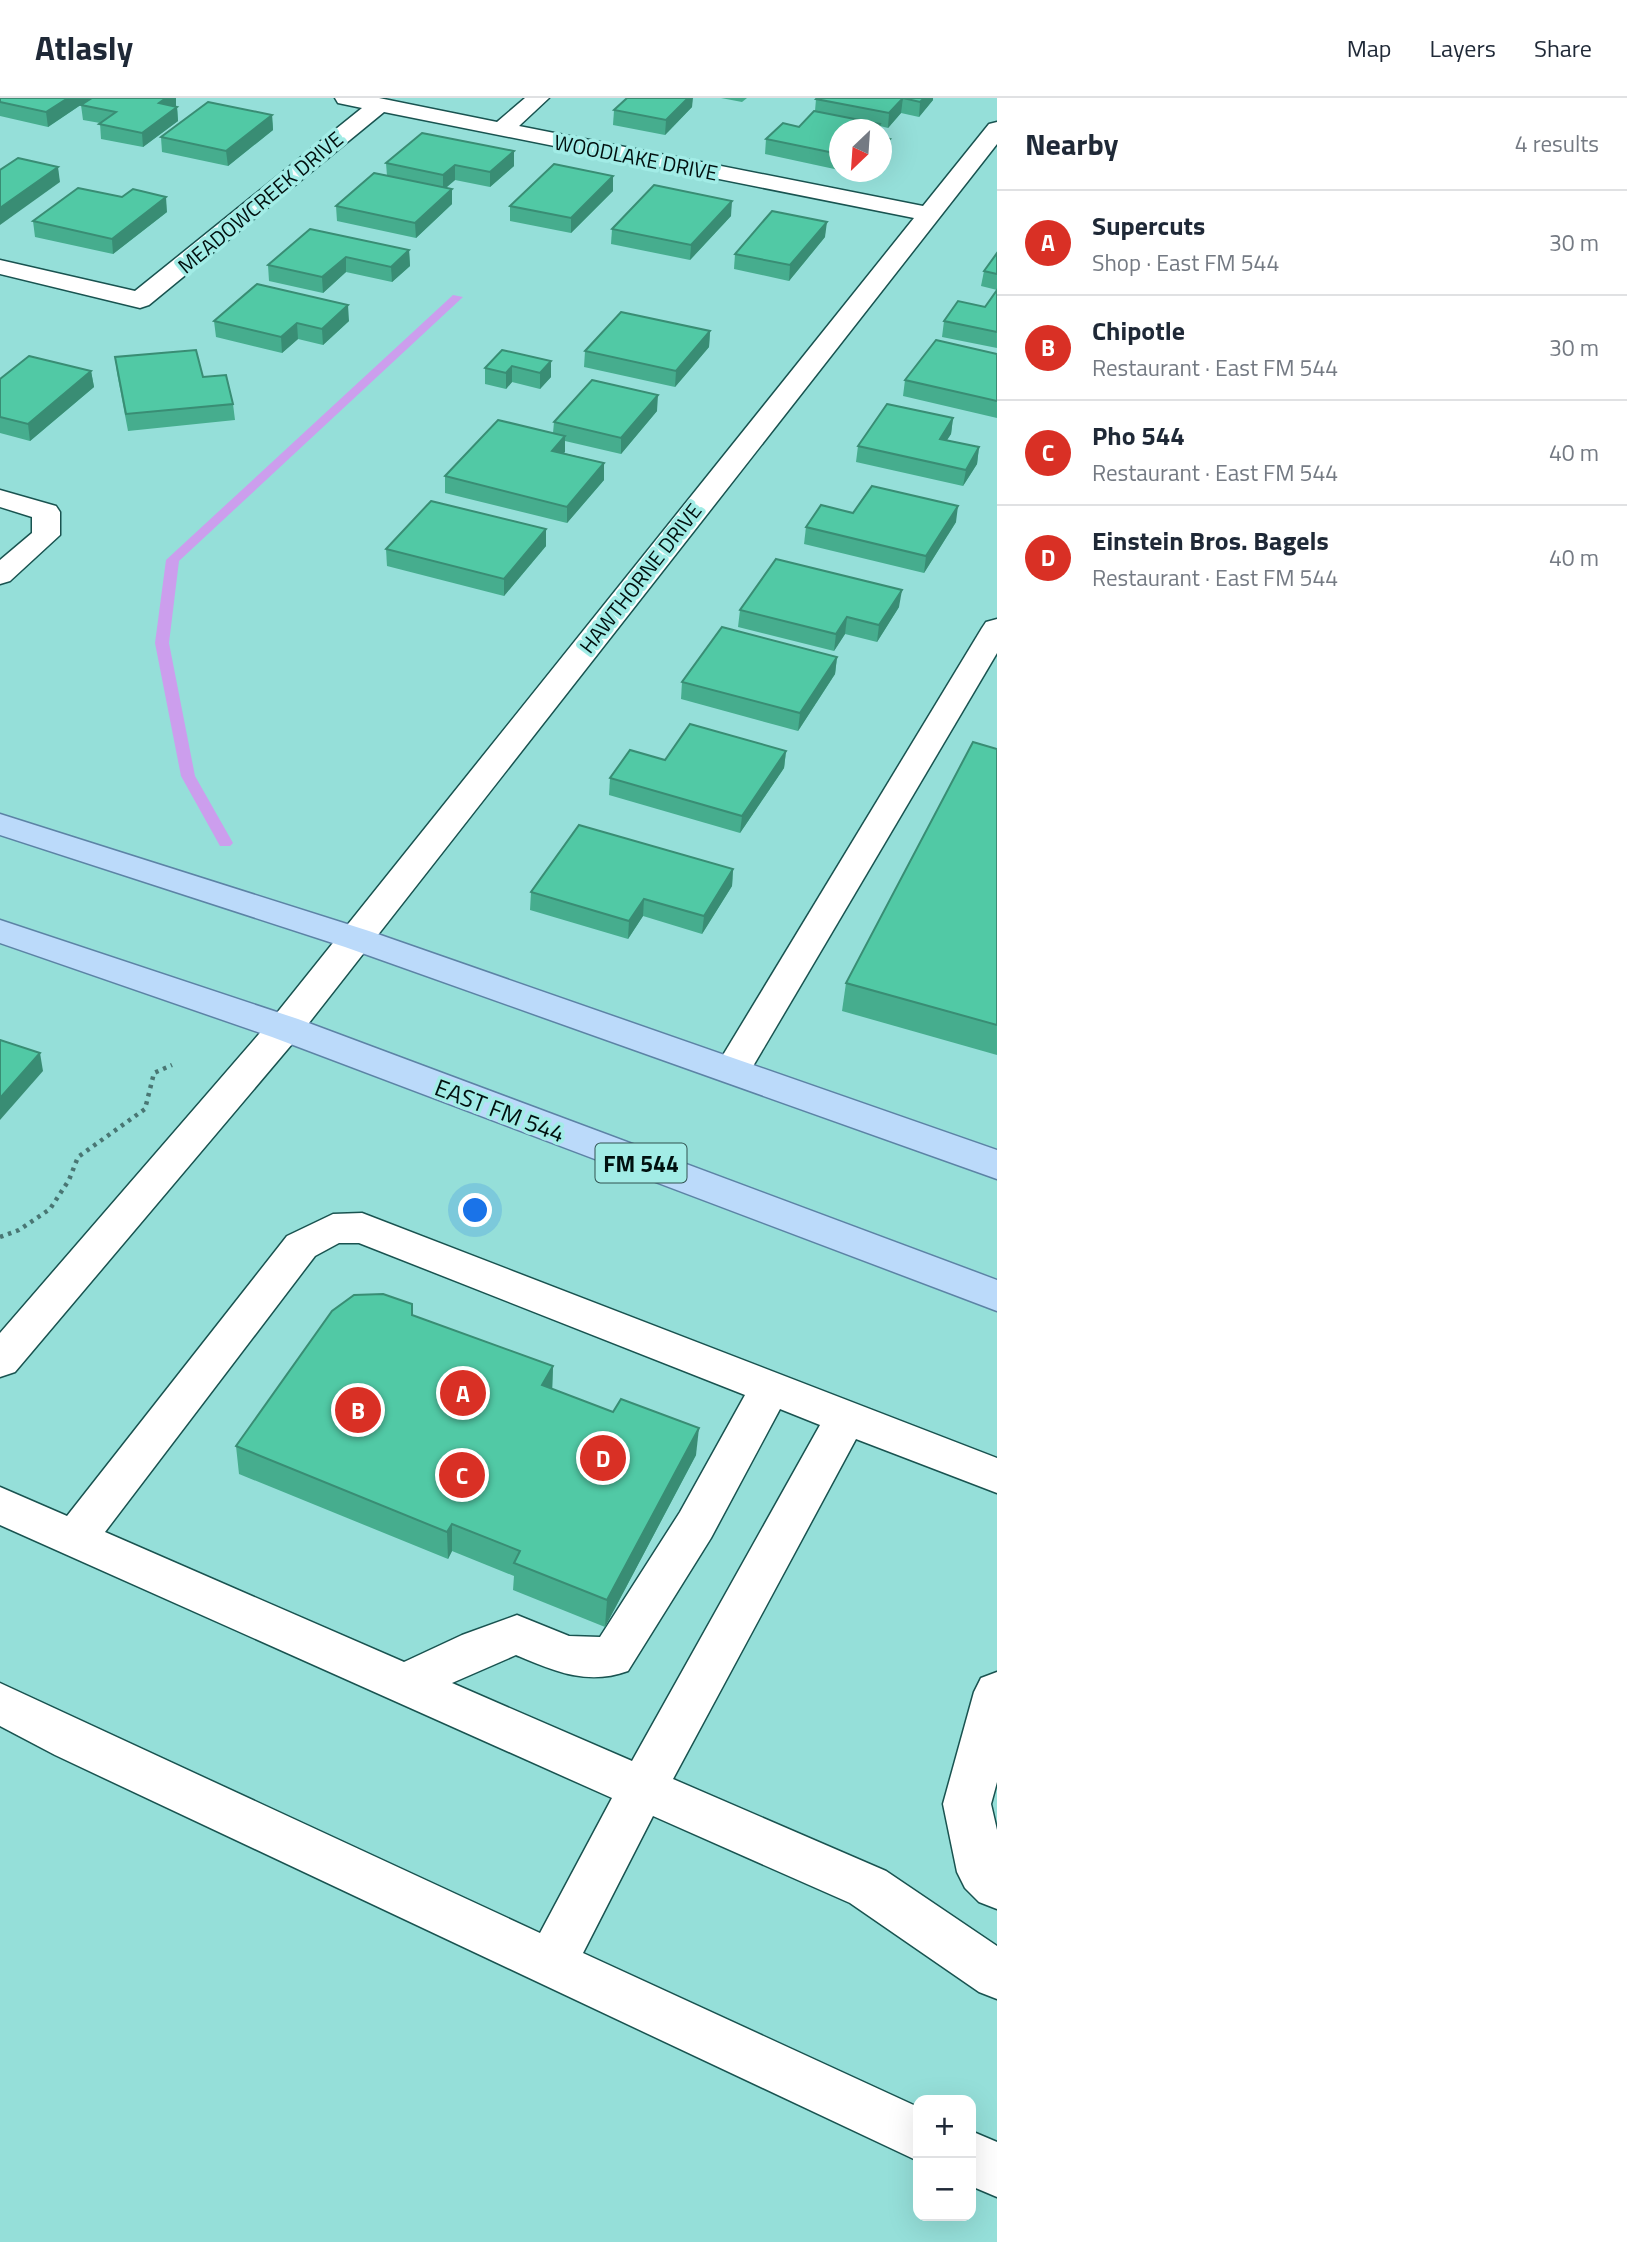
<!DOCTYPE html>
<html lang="en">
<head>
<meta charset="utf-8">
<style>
	body { margin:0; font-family:"Titillium Web",sans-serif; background:#f2f2f3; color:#1f2937 }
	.controls { position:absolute; right:21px; bottom:21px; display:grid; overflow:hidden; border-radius:14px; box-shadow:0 7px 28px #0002 }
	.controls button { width:63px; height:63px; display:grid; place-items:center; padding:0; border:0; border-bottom:2px solid #e0e1e3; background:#fff; color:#1f2937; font:35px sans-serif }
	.compass { position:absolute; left:829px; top:21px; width:63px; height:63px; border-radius:50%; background:#fff; box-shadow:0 7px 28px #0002; rotate:205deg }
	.you { position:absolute; left:476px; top:1113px; width:24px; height:24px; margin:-18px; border:5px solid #fff; border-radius:50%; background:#1a73e8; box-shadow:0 0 0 10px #1a73e833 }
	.badge { display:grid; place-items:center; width:46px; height:46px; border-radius:50%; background:#d93025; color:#fff; font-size:23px; font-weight:700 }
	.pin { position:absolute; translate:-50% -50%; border:4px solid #fff; box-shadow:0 2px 7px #0006 }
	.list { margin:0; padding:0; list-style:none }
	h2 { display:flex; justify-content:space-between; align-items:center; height:91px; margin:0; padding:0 28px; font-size:30px }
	h2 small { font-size:23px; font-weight:400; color:#747a83 }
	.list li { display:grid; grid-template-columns:46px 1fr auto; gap:21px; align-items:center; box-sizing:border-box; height:105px; padding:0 28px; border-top:2px solid #e0e1e3 }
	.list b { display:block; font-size:26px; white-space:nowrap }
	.list p { margin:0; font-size:23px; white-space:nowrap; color:#747a83 }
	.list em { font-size:23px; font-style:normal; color:#747a83 }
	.map { position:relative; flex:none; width:997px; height:2144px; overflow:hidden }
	header { display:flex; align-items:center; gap:42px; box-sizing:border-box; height:98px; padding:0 35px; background:#fff; border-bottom:2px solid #e0e1e3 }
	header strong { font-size:33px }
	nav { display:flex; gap:38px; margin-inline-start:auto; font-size:24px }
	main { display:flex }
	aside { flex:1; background:#fff }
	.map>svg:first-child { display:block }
</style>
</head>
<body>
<header>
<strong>Atlasly</strong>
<nav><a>Map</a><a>Layers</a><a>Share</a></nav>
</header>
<main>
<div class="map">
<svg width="997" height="2144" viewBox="0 0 997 2144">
	<rect width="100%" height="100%" fill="#95dfd9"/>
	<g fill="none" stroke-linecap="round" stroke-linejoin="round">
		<path fill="#cc9eed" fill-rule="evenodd" d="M453,197l10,2 -284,264 -10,82 26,133 38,67 -3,3h-10l-39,-70 -26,-133 11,-83z"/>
		<defs>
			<g id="minor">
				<path d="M335,0h44l118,24 28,-24h24l-30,28 404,80 66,-82 8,-2v22l-699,893 -283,335 -15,5v-44l272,-314 642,-801 -530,-106 -235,193 -9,3 -140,-34v-14l135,31 227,-183 -24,-5z"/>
				<path d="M0,392l56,16 4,6v23l-50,46 -10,3v-24l32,-27v-16l-32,-10z"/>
				<path d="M997,521v34l-251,425 -13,4 -13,-4 -5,-9 5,-9 262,-432 4,-6z"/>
				<path d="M362,1115l635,245v35l-141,-54 -183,340 213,92 111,75v53l-18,-7 -129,-89 -197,-87 -70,137 335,154v54l-863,-406 -55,-29v-43l540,250 72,-135 -612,-273v-38l67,29 220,-280 46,-22zM339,1145h20l386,152 -65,117 -80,125 -31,-1 -52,-21 -55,20 -58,27 -299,-130 210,-276zM780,1311l40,16 -188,336 -180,-78 64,-28c38,16 71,31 112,16l83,-133z"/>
				<path d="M997,1574v110l-6,22 6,26v79l-18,-7 -14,-14 -8,-16 -14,-68 31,-112 7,-14z"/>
				<path d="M971,2033l26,11v55l-26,-11z"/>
			</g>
			<g id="major">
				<path d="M0,716l369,117 628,219v29l-652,-232 -345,-112z"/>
				<path d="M0,822l298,99 699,261v31l-725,-274 -272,-94z"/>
			</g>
		</defs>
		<use href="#minor" stroke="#195350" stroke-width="3"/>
		<use href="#major" stroke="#5c83a5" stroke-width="3"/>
		<path stroke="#497673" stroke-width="4.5" stroke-dasharray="3.5 5" stroke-linecap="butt" d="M0,1139l19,-7 31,-21 19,-29 9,-23 67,-48 9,-36 18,-8"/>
		<use href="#minor" fill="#fff" fill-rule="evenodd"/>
		<use href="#major" fill="#bbdafa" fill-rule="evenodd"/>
	</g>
	<g fill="#46ad8e">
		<path d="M0,0h91l-43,29 -48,-11z"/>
		<path d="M92,0h84v8l1,1 1,14 -35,26 -42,-8 -1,-16 -17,-3 -2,-15z"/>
		<path d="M721,0h26l-5,4z"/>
		<path d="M933,0v2l-14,17 -18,-4 -13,15 -8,-2 -41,4v40l-74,-16 1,-15 33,-12 16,-16 1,-12z"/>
		<path d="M692,9l-27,28 -52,-10 1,-15z"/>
		<path d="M272,17l1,15 -45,36 -66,-14 -1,-15z"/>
		<path d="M386,65l128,3 -24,21 -35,-7 -9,8 6,16 -36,34 -79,-17 -1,-15 51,-30z"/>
		<path d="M849,74h22l-3,3z"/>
		<path d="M613,93l-42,42 -61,-12v-15z"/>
		<path d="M167,114l-54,42 -78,-17 -2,-16z"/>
		<path d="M731,118l-41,44 -79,-16 1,-15z"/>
		<path d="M825,139l-36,44 -55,-12 1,-15z"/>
		<path d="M409,152l1,16 -18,16 -46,-10 -23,21 -54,-12 -1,-16z"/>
		<path d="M997,155v37l-16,-4 3,-15z"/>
		<path d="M997,192v58l-55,-11 2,-16 41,-14z"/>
		<path d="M214,223h135l-26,24 -25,-6 -16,14 -66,-16z"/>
		<path d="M710,233l-1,16 -34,40 -91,-20 1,-16z"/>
		<path d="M502,252l49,27 -11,12 -28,-7 -6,7 -21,-5v-16z"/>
		<path d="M997,256v64l-94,-22 2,-16z"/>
		<path d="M115,259l88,20 30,27 2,16 -107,11 -11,-58z"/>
		<path d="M91,273l3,16 -64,54 -30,-8v-54z"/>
		<path d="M657,313l-36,43 -56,-13 -1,12 40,10v17l-37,43 -122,-30v-17l108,-43 1,-11z"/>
		<path d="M953,320l-2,16 -4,6 32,7 -2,17 -14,22 -107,-24 2,-16z"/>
		<path d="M956,424l-32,51 -120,-29 2,-17z"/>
		<path d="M546,431v17l-42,50 -117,-30 -1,-17z"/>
		<path d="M899,509l-22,35 -32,-8 -11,17 -96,-24 2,-17z"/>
		<path d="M837,559l-2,17 -37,57 -117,-32 1,-17z"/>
		<path d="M997,651v306l-155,-44 4,-28z"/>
		<path d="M786,653l-2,17 -44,65 -131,-38 1,-17z"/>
		<path d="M733,771l-1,17 -30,48 -59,-18 -15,23 -98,-29 1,-18z"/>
		<path d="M412,1217l141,51 -1,23 144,66 -91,172 -92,-37 1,-14 -62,-25 -4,8 -209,-85 -3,-28z"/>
	</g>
	<g fill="#398d74">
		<path d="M68,0h23l-43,29 -2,-15z"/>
		<path d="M166,0h10v8l-16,12 -1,-15z"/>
		<path d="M688,0h5l-1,9 -27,28 1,-15z"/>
		<path d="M903,0l-2,15 -13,15 1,-15z"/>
		<path d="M924,0h9v2l-14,17 1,-15z"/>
		<path d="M177,9l1,14 -35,26 -1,-14z"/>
		<path d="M272,17l1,15 -45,36 -2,-15z"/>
		<path d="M890,41l-2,15 -7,7v-14z"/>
		<path d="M514,53v15l-24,21v-15z"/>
		<path d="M455,67v15l-12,10v-15z"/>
		<path d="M58,69l2,15 -60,43v-17z"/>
		<path d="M613,78v15l-42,42v-15z"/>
		<path d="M452,91v15l-36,34 -1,-15z"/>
		<path d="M166,99l1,15 -54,42 -1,-15z"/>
		<path d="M732,103l-1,15 -41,44 1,-15z"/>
		<path d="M827,124l-2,15 -36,44 1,-16z"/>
		<path d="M409,152l1,16 -18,16 -1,-15z"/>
		<path d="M346,159v15l-23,21 -1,-16z"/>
		<path d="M348,207l1,16 -26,24 -1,-16z"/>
		<path d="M297,225l1,16 -16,14 -1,-16z"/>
		<path d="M710,233l-1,16 -34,40 1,-16z"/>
		<path d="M551,263v16l-11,12v-16z"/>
		<path d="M512,268v16l-6,7v-16z"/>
		<path d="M91,273l3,16 -64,54 -2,-17z"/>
		<path d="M658,297l-1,16 -36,43v-16z"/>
		<path d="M953,320l-2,16 -14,21 3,-16z"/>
		<path d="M565,338v16l-14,15 1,-16z"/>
		<path d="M979,349l-2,17 -14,22 3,-16z"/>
		<path d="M604,365v17l-37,43v-16z"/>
		<path d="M958,408l-2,16 -32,51 2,-17z"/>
		<path d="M546,431v17l-42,50v-17z"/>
		<path d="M902,492l-3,17 -22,35 2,-17z"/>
		<path d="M847,519l-2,17 -11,17 2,-17z"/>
		<path d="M837,559l-2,17 -37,57 2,-18z"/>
		<path d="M786,653l-2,17 -44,65 2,-17z"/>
		<path d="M733,771l-1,17 -30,48 2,-18z"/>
		<path d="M644,801l-1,17 -15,23 1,-18z"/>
		<path d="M40,955l3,18 -43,49v-22z"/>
		<path d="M553,1268l-1,28 -10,-9z"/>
		<path d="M699,1330l-3,27 -91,172 2,-27z"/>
		<path d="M452,1426v27l-4,8 -1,-27z"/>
	</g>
	<g fill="#51c9a5" stroke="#398d74" stroke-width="2">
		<path d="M0,0h68l-22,14 -46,-10z"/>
		<path d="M92,0h74l-7,5 18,4 -35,26 -43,-9 17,-12 -35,-7z"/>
		<path d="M627,0h61l-22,22 -52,-10z"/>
		<path d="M817,0h107l-4,4 -17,-4 -14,15 -73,-14z"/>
		<path d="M208,4l64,13 -46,36 -65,-14z"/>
		<path d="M814,13l66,13 -4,6h-37v24l-73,-15 17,-16 16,4z"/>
		<path d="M422,35l92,18 -24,21 -35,-7 -12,10 -57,-12z"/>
		<path d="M881,39l9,2 -9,8z"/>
		<path d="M18,60l40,9 -58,41v-38z"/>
		<path d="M554,66l59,12 -42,42 -61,-12z"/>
		<path d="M374,75l78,16 -37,34 -79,-17z"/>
		<path d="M654,87l78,16 -41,44 -79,-16z"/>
		<path d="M78,90l44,9 11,-8 33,8 -54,42 -79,-18z"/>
		<path d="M772,113l55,11 -37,43 -55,-11z"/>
		<path d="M310,131l99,21 -18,17 -45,-10 -24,20 -54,-12z"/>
		<path d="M997,155v21l-13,-3z"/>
		<path d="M257,186l91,21 -26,24 -25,-6 -16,14 -67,-16z"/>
		<path d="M997,192v42l-53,-11 14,-20 27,6z"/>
		<path d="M621,214l89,19 -34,40 -91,-20z"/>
		<path d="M936,242l61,14v47l-92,-21z"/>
		<path d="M196,252l7,27 23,-2 7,29 -107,10 -11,-57z"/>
		<path d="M502,252l49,11 -11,12 -28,-7 -6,7 -21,-5z"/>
		<path d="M29,258l62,15 -63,53 -28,-7v-38z"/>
		<path d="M592,282l66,15 -37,43 -67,-16z"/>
		<path d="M887,306l66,14 -13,21 39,8 -13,23 -108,-24z"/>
		<path d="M498,322l67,16 -13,15 52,12 -37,44 -122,-31z"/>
		<path d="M872,388l86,20 -32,50 -120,-29 15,-22 32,8z"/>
		<path d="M431,403l115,28 -42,50 -118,-30z"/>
		<path d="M776,461l126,31 -23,35 -32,-8 -11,17 -96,-24z"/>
		<path d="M722,529l115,30 -37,56 -118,-31z"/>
		<path d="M690,626l96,27 -44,65 -132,-38 20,-28 35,10z"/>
		<path d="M973,644l24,7v276l-151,-42z"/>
		<path d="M579,727l154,44 -29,47 -60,-17 -15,22 -98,-29z"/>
		<path d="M0,942l40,13 -40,45z"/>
		<path d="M383,1196l29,10v11l141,51 -11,19 71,27 8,-13 78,29 -92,172 -93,-37 6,-12 -68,-27 -5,8 -211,-86 96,-135 22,-16z"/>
	</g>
	<g text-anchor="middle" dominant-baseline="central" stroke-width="7" stroke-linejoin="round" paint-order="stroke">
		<g font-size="21" fill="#00100f" stroke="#a2ece6">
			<text transform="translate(636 59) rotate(11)">WOODLAKE DRIVE</text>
			<text transform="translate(260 104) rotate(-40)">MEADOWCREEK DRIVE</text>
			<text transform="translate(640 480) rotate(-52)">HAWTHORNE DRIVE</text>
		</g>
		<rect fill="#a2ece6" stroke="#315250" stroke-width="2" x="595.5" y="1045.5" width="91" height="39" rx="5"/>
		<g font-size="23" font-weight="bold" fill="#00100f">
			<text x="641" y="1065">FM 544</text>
		</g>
		<g font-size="24" fill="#00100f" stroke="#a2ece6">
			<text transform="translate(500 1012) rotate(21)">EAST FM 544</text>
		</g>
	</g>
</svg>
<div class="controls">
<button>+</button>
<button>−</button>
</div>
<svg class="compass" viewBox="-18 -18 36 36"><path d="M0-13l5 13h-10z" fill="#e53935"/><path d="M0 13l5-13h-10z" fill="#747a83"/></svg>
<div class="you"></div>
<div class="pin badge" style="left:463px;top:1295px">A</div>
<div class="pin badge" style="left:358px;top:1312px">B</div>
<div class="pin badge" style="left:462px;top:1377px">C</div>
<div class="pin badge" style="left:603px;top:1360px">D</div>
</div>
<aside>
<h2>Nearby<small>4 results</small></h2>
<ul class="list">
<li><span class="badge">A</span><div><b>Supercuts</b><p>Shop · East FM 544</p></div><em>30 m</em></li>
<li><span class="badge">B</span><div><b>Chipotle</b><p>Restaurant · East FM 544</p></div><em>30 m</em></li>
<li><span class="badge">C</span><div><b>Pho 544</b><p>Restaurant · East FM 544</p></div><em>40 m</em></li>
<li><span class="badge">D</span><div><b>Einstein Bros. Bagels</b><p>Restaurant · East FM 544</p></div><em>40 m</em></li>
</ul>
</aside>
</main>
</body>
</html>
